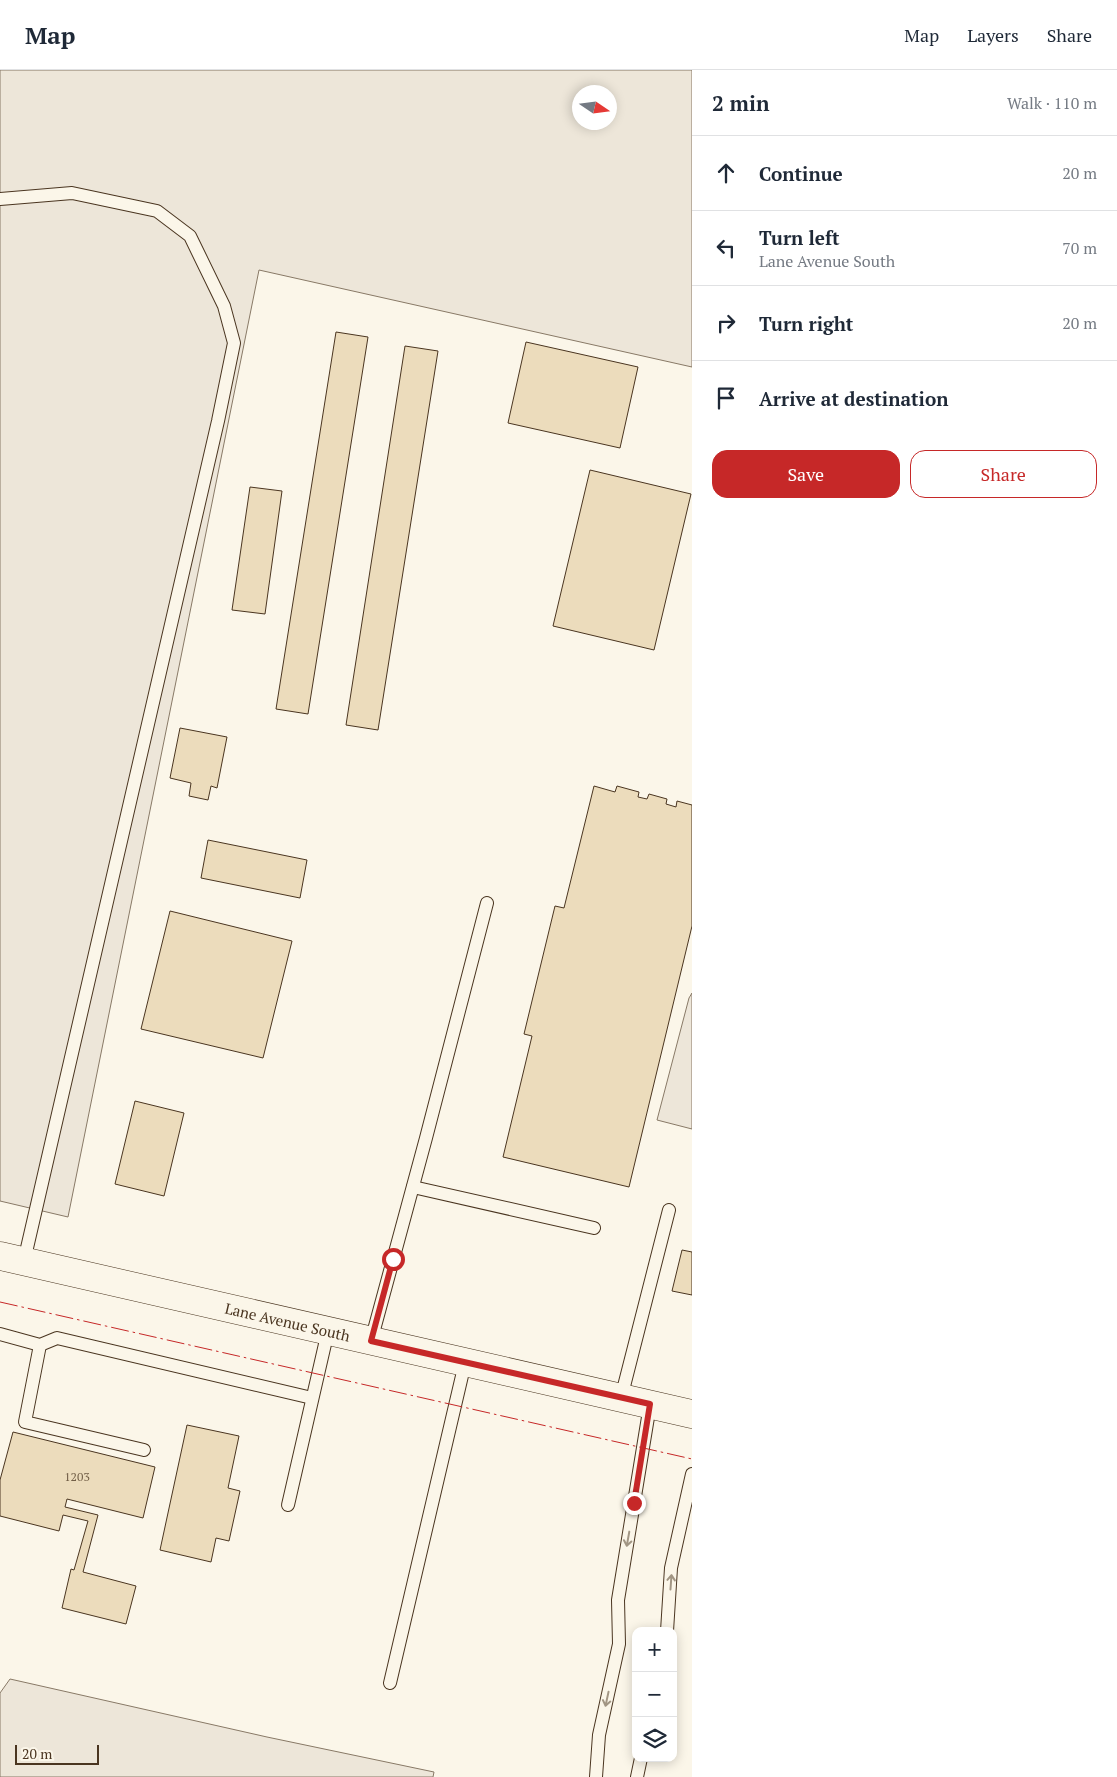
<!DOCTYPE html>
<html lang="en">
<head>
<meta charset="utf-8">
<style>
	body { margin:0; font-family:"PT Serif",serif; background:#f2f2f3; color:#1f2937 }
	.controls { position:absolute; right:15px; bottom:15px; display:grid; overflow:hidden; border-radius:10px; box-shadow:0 2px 12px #0003 }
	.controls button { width:45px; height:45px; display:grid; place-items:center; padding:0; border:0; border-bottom:1px solid #e0e1e3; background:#fff; color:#1f2937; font:25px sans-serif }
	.compass { position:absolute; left:572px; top:15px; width:45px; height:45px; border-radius:50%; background:#fff; box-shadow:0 2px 12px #0003; rotate:103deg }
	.scale { position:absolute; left:15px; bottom:12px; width:84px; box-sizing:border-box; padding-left:5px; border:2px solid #4a3520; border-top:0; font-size:14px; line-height:18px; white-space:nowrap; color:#4a3520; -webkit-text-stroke:4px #fbf6e9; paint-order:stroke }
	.stop { position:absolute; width:15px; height:15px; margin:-11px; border:4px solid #c62828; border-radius:50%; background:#fff }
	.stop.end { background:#c62828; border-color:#fff; box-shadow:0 1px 5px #0008 }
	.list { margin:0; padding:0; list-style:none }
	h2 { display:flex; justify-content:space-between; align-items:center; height:65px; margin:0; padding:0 20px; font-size:21px }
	h2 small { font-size:16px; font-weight:400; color:#747a83 }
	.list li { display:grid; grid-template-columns:32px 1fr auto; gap:15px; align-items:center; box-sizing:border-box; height:75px; padding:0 20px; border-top:1px solid #e0e1e3 }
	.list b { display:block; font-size:19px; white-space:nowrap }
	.list p { margin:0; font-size:16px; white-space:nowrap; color:#747a83 }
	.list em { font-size:16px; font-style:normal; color:#747a83 }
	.actions { display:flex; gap:10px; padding:15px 20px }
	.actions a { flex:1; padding:11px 0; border:1px solid #c62828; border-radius:15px; text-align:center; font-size:18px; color:#c62828 }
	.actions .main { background:#c62828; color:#fff }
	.icon { flex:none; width:28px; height:28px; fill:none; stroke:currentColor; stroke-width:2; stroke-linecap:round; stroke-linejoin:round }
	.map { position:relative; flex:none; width:692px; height:1707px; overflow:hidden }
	header { display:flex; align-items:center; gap:30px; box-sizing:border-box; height:70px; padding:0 25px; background:#fff; border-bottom:1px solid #e0e1e3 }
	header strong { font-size:24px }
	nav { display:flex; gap:28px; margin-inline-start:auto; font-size:18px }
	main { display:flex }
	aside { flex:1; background:#fff }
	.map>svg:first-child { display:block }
</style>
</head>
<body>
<header>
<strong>Map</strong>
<nav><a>Map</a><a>Layers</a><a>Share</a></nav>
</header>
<main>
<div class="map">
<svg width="692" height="1707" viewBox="0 0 692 1707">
	<rect width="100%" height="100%" fill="#fbf6e9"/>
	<g fill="#ede6d9" stroke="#887966" fill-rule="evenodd">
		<path d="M0,0h692v297l-433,-97 -191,947 -68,-16zM580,22h30v30h-30z"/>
		<path d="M692,923v136l-35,-9 32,-122z"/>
		<path d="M10,1609l257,58 167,35 -1,5h-433v-84z"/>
	</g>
	<g fill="#ecdcbc" stroke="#4a3520">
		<path d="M336,262l32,5 -60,377 -32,-5z"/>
		<path d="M526,272l112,25 -18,81 -112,-25z"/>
		<path d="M405,276l33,5 -60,379 -32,-5z"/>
		<path d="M590,400l101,24 -37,156 -101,-24z"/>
		<path d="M250,417l32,4 -17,123 -33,-4z"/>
		<path d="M180,658l47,9 -10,51 -6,-2 -3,14 -19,-4 2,-13 -21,-5z"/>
		<path d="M594,716l21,6 2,-6 22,6 -1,5 9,2 2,-5 18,5 -1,5 10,3 1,-6 15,4v121l-63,261 -126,-30 29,-121 -8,-2 31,-128 9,2z"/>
		<path d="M208,770l99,20 -7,38 -99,-20z"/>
		<path d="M170,841l122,30 -29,117 -122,-29z"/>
		<path d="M135,1031l49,12 -20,83 -49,-12z"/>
		<path d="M682,1180l10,2v43l-20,-4z"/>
		<path d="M187,1355l52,11 -11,52 12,3 -11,50 -13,-3 -5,24 -51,-12z"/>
		<path d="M13,1362l142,35 -12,51 -76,-19 -2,8 33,8 -15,57 53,14 -10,38 -64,-16 9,-39 3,1 14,-49 -25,-6 -4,16 -59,-15v-36z"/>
	</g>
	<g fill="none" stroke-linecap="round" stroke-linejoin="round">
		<defs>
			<g id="lane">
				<path d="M0,129l72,-6 85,18 33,25 34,70 10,37 -16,78 -194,840"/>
				<path d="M413,1117l181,41"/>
				<path d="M0,1264l40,11 17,-7 255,60"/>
				<path d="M371,1271l55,-203 61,-235"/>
				<path d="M40,1275l-15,77 119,28"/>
				<path d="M621,1328l48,-188"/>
				<path d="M288,1435l40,-174"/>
				<path d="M667,1561l4,-63 21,-94"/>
				<path d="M390,1613l75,-320"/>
				<path d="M596,1707l3,-42 20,-91 -1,-44 32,-195"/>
				<path d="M637,1707l4,-19"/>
			</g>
			<g id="secondary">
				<path id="s1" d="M0,1186l692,158"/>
			</g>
		</defs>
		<use href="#lane" stroke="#4a3520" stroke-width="14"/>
		<use href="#secondary" stroke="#4a3520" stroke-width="29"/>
		<use href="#lane" stroke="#fbf6e9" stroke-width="12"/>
		<use href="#secondary" stroke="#fbf6e9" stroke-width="28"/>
		<path stroke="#c62828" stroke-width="1" stroke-dasharray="18 4 2.5 4" stroke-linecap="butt" d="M0,1232l692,157"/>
	</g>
	<defs><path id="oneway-shaft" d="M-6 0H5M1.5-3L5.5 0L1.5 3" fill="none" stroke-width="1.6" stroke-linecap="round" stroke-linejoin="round" transform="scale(1.25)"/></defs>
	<g stroke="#a29684">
		<use href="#oneway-shaft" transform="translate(628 1469) rotate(100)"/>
		<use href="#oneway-shaft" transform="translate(671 1512) rotate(-86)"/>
		<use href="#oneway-shaft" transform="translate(607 1629) rotate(102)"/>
	</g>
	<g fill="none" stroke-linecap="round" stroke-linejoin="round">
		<path stroke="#c62828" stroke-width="6" d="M393,1189l-22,82 279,63 -16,99"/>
	</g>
	<g text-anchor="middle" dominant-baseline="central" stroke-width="4" stroke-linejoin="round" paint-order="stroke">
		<g font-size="12" fill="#725f47">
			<text x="77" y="1406">1203</text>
		</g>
		<g font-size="15" fill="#4a3520" stroke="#fbf6e9">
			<text stroke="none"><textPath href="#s1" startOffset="295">Lane Avenue South</textPath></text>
		</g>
	</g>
</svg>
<div class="controls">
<button>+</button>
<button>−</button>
<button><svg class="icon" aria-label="layers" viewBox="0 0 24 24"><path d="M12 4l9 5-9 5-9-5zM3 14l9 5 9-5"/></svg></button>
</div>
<svg class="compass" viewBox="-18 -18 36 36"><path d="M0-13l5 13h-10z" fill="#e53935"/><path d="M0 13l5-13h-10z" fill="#747a83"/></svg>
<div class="scale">20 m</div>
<div class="stop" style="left:393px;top:1189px"></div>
<div class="stop end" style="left:634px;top:1433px"></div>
</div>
<aside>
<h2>2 min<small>Walk · 110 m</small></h2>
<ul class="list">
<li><svg class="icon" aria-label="ahead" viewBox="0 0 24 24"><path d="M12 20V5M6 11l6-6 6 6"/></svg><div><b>Continue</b></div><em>20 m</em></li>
<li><svg class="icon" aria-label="left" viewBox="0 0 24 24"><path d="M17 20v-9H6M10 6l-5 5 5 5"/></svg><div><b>Turn left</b><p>Lane Avenue South</p></div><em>70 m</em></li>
<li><svg class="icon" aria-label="right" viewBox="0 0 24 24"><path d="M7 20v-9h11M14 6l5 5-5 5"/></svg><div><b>Turn right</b></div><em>20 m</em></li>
<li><svg class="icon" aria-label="arrive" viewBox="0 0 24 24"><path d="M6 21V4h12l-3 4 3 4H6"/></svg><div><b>Arrive at destination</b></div></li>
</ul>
<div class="actions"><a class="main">Save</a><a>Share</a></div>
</aside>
</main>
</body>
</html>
